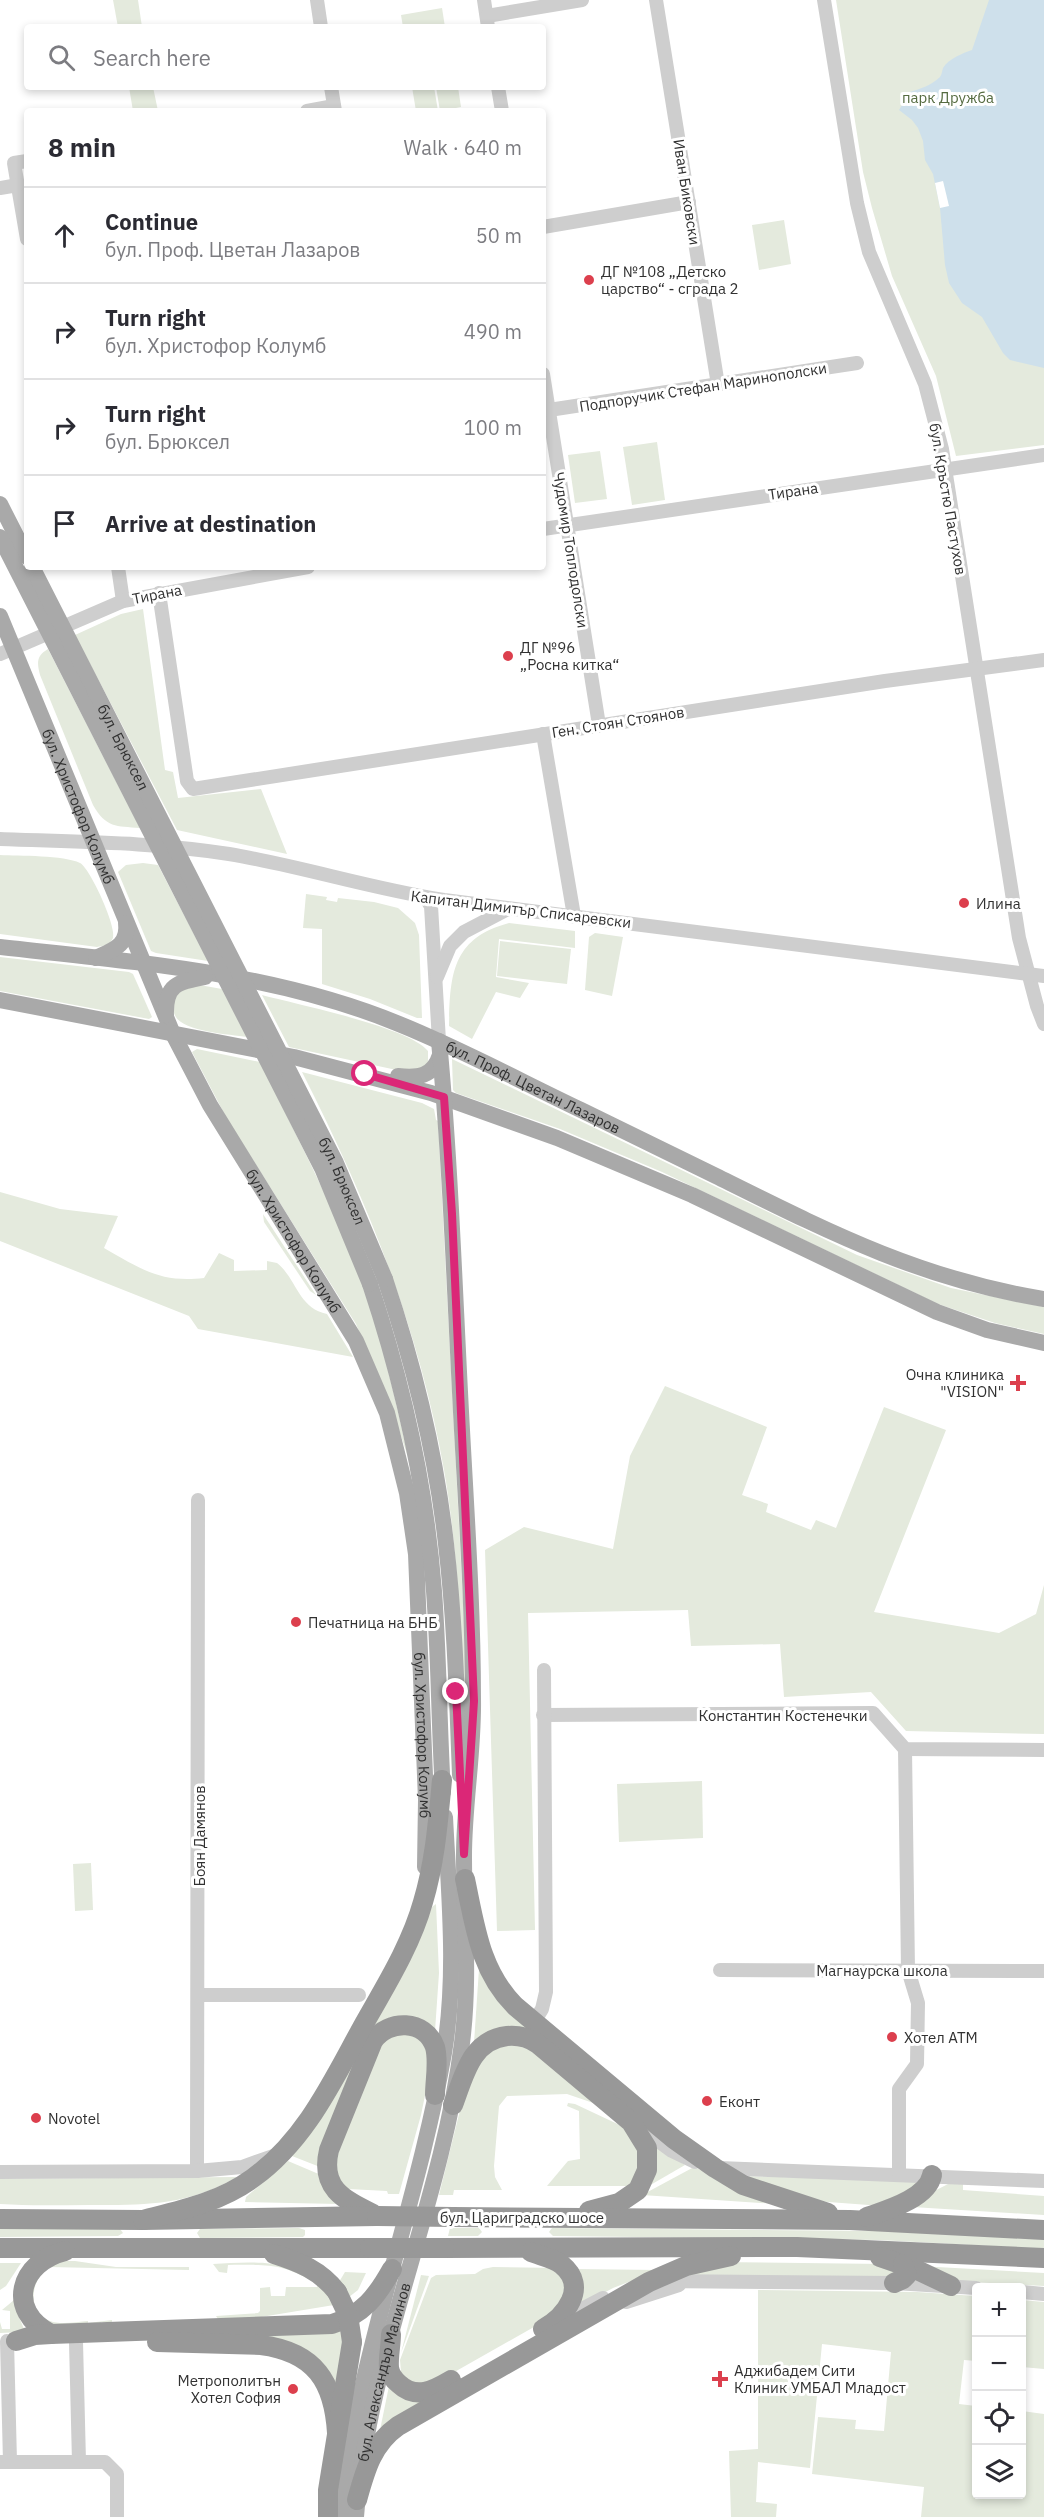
<!DOCTYPE html>
<html lang="en">
<head>
<meta charset="utf-8">
<style>
	body { margin:0; font-family:"IBM Plex Sans",sans-serif; background:#f7f7f7; color:#2b2b33 }
	.controls { position:absolute; right:18px; bottom:18px; display:grid; overflow:hidden; border-radius:6px; box-shadow:0 3px 9px #0003 }
	.controls button { width:54px; height:54px; display:grid; place-items:center; padding:0; border:0; border-bottom:2px solid #e1e1e2; background:#fff; color:#2b2b33; font:30px sans-serif }
	.stop { position:absolute; width:18px; height:18px; margin:-14px; border:4px solid #db2777; border-radius:50%; background:#fff }
	.stop.end { background:#db2777; border-color:#fff; box-shadow:0 2px 6px #0008 }
	.list { margin:0; padding:0; list-style:none }
	h2 { display:flex; justify-content:space-between; align-items:center; height:78px; margin:0; padding:0 24px; font-size:26px }
	h2 small { font-size:20px; font-weight:400; color:#7c7c81 }
	.list li { display:grid; grid-template-columns:39px 1fr auto; gap:18px; align-items:center; box-sizing:border-box; height:96px; padding:0 24px; border-top:2px solid #e1e1e2 }
	.list b { display:block; font-size:22px; white-space:nowrap }
	.list p { margin:0; font-size:20px; white-space:nowrap; color:#7c7c81 }
	.list em { font-size:20px; font-style:normal; color:#7c7c81 }
	.icon { flex:none; width:33px; height:33px; fill:none; stroke:currentColor; stroke-width:2; stroke-linecap:round; stroke-linejoin:round }
	.map { position:relative; flex:none; width:1044px; height:2517px; overflow:hidden }
	.search { position:absolute; background:#fff; box-shadow:0 3px 9px #0003; left:24px; top:24px; width:522px; height:66px; display:flex; align-items:center; gap:15px; box-sizing:border-box; padding:0 21px; border-radius:6px; color:#7c7c81; font-size:22px }
	.panel { position:absolute; background:#fff; box-shadow:0 3px 9px #0003; left:24px; top:108px; width:522px; height:462px; border-radius:6px }
	.map>svg:first-child { display:block }
</style>
</head>
<body>
<div class="map">
<svg width="1044" height="2517" viewBox="0 0 1044 2517">
	<rect width="100%" height="100%" fill="#fff"/>
	<g fill="#e4eadd">
		<path d="M113,0h25l4,27h-24z"/>
		<path d="M836,0h208v445l-88,11 -20,-80 -44,-100 -20,-68 -9,-36z"/>
		<path d="M442,8l3,19h-42l-2,-12z"/>
		<path d="M129,87h24l5,24h-25z"/>
		<path d="M412,87h22l4,24h-22z"/>
		<path d="M436,87h22l3,20 -21,4z"/>
		<path d="M784,220l7,44 -32,6 -7,-45z"/>
		<path d="M657,442l8,58 -33,5 -9,-58z"/>
		<path d="M600,451l7,48 -32,4 -7,-48z"/>
		<path d="M143,609l22,161 8,2 5,26 83,-9 26,65 -110,-24 -102,-195 46,-21z"/>
		<path d="M48,649l92,179c-24,-2 -34,0 -47,-23l-53,-130c-3,-12 -4,-19 8,-26z"/>
		<path d="M0,855c19,1 64,0 80,8 10,5 37,64 33,75 -3,7 -10,8 -16,9l-97,-13z"/>
		<path d="M143,863l15,2 50,96 -52,-8 -5,-2 -33,-79 8,-7z"/>
		<path d="M306,894l21,3 -1,3 11,2 1,-4 36,4 24,6 17,15 4,12 3,83h-5l-47,-19 -48,-15v-55l-19,-1z"/>
		<path d="M509,923l66,8v17l-76,-9 -3,38 33,6 -9,15 -24,-6 -24,47 -23,-13c1,-51 3,-88 60,-103z"/>
		<path d="M595,933l28,4 -11,59 -27,-6 4,-53z"/>
		<path d="M500,941l71,8 -4,35 -70,-8z"/>
		<path d="M0,957l129,15 4,2 19,43 -3,2 -149,-28z"/>
		<path d="M194,984l28,5 25,48c-18,-3 -68,-5 -73,-24 -2,-5 -1,-13 -1,-19z"/>
		<path d="M262,995c33,9 147,32 166,56v15l-22,6 -117,-25z"/>
		<path d="M197,1049l63,13c41,83 86,167 113,255 15,47 25,95 36,143l-13,-39 -40,-97 -130,-207 -34,-65z"/>
		<path d="M452,1059l405,196 94,33 93,19v27l-49,-11 -57,-19 -276,-132 -102,-43 -104,-36 -3,-3z"/>
		<path d="M302,1072l120,31 12,6 2,11 2,1 27,519 2,88c-7,-86 -8,-174 -23,-258 -25,-142 -77,-270 -142,-398z"/>
		<path d="M0,1192l60,17 58,7 -14,32c37,21 56,35 100,30l15,-25 15,7v11l33,-1v-9l10,2c20,16 21,45 50,51l26,43 -155,-28 -9,-13 -189,-75z"/>
		<path d="M263,1214l53,81 -6,-4 -46,-69z"/>
		<path d="M665,1386l102,41 -25,68 26,9 -2,8 45,18 5,-10 20,8 48,-121 62,23 -72,182 125,21 37,-19 8,-29v149l-138,-3 -35,-39 -87,5 -4,-53 -89,2 -3,-36 -160,3 7,317 -38,1 -12,-381 39,-23 89,22 17,-93z"/>
		<path d="M702,1781l1,57 -84,4 -2,-58z"/>
		<path d="M91,1863l2,47 -18,1 -2,-47z"/>
		<path d="M436,1904l3,69 -4,58 -47,-11 -68,147 -28,-11 31,-41 98,-180 11,-28z"/>
		<path d="M479,1969l60,65 -65,9z"/>
		<path d="M399,2030l25,11 7,25 -10,49 -22,79h-11l-1,-3 -39,-2 -10,-9 -5,-29 45,-107z"/>
		<path d="M522,2043l80,63 -35,-12 -60,2 -8,10 -5,60 1,11 7,13h-48l-1,5h-14l27,-109 20,-36z"/>
		<path d="M568,2103l7,1 51,24 17,25 -11,33h-85l21,-25 12,-2 -1,-48 -12,-5z"/>
		<path d="M651,2142l34,23 -38,22z"/>
		<path d="M288,2161l33,14 17,29 -93,-2 1,-5z"/>
		<path d="M694,2167l83,37 -135,-9z"/>
		<path d="M742,2176l178,5 2,1 -40,24 -67,-5z"/>
		<path d="M237,2177c-50,29 -93,28 -148,28 -30,0 -59,1 -89,-1v-25z"/>
		<path d="M950,2183l13,1v6l81,6v19l-132,-8 1,-5z"/>
		<path d="M0,2228l120,1 3,4 -5,3 -118,1z"/>
		<path d="M299,2228l6,2v5l-2,2 -103,1 -3,-5 3,-4z"/>
		<path d="M450,2228h29l3,4 -4,4h-30z"/>
		<path d="M552,2228l329,3 163,8v10l-165,-9 -326,-4 -4,-4z"/>
		<path d="M75,2261l41,6h73v3l-141,-3c-17,13 -22,45 2,54 10,4 27,1 38,0v2l24,-3v4l-2,-2h-9l-1,3c-14,1 -33,5 -47,1 -27,-9 -29,-47 -6,-61 8,-5 18,-4 28,-4z"/>
		<path d="M716,2262l168,2 16,2 -2,12 -76,-2 -148,1z"/>
		<path d="M0,2263h21l-15,23 -6,4z"/>
		<path d="M213,2264c34,-2 76,-6 105,18 6,6 11,16 16,23l-79,13 -37,1 -2,-3 42,-3 2,-2v-23l10,-1 1,9h14l1,-9h31v-3c-36,-22 -49,-19 -89,-19l-1,8 -8,-1z"/>
		<path d="M919,2266l125,7v13l-93,-5z"/>
		<path d="M493,2267l65,1 10,21 -20,30 -120,68 -19,-2 -8,-13 -1,-12 31,-82 5,-3 39,-1 8,-5z"/>
		<path d="M574,2269l86,1 -47,18 -35,19z"/>
		<path d="M345,2272l21,1 -8,17 -9,7 -10,-15z"/>
		<path d="M421,2275l8,1 -28,77z"/>
		<path d="M758,2290l159,2 59,4v65l-12,-1 -5,44 17,2v88h46v-83l22,3v103h-123l3,-30 -112,-13 6,-57 38,3 -1,9 29,2 7,-79 -69,-8 -12,124 -52,-6 -2,40 21,2 -1,13h-45l-2,-66 29,-2z"/>
		<path d="M14,2300l2,10 8,19 -2,3 -22,1v-11l2,7h8v-18l-8,-1z"/>
		<path d="M1022,2300l22,2v67l-22,-2z"/>
		<path d="M342,2329l1,13 -7,41 -14,-19 -65,-27 26,-4z"/>
		<path d="M389,2386l45,11 -54,33z"/>
	</g>
	<path fill="#cee0eb" d="M989,0h55v368l-34,-8 -7,-7 -21,-36 -20,-14 -13,-20 -4,-18 -5,-57 -7,-34 -8,-14 -2,-19 -5,-13 -6,-8 -13,-10 11,-18c10,-3 22,-7 30,-15 2,-3 2,-6 3,-9 5,-9 20,-15 29,-18z"/>
	<path fill="#fff" d="M943,181l6,25 -9,2 -5,-25z"/>
	<g fill="none" stroke-linecap="round" stroke-linejoin="round">
		<g stroke="#cecece" stroke-width="14">
			<path d="M317,0l4,27"/>
			<path d="M484,0l4,27"/>
			<path d="M656,0l62,385"/>
			<path d="M824,0l33,203 12,49 56,132 17,65 77,489 18,68 7,18"/>
			<path d="M487,16l95,-16"/>
			<path d="M331,87l4,24"/>
			<path d="M498,87l4,24"/>
			<path d="M307,111l27,-5"/>
			<path d="M27,161l-13,2 13,76"/>
			<path d="M0,188l18,-3"/>
			<path d="M543,227l146,-25"/>
			<path d="M543,374l56,351"/>
			<path d="M549,410l308,-47"/>
			<path d="M543,529l501,-74"/>
			<path d="M118,567l5,34"/>
			<path d="M159,593l28,188 6,8 692,-108 159,-21"/>
			<path d="M0,654l123,-53 185,-34"/>
			<path d="M543,734l31,182"/>
			<path d="M0,839c76,3 154,3 229,15 72,12 143,35 215,46l600,76"/>
			<path d="M425,897l6,9 8,135"/>
			<path d="M437,977l13,-31 14,-14 44,-23"/>
			<path d="M543,1715l330,-2 32,36 139,1"/>
			<path d="M720,1970l324,1"/>
			<path d="M198,1995h161"/>
			<path d="M534,2022l8,-13 4,-17 -2,-322"/>
			<path d="M638,2126l34,25 23,11"/>
			<path d="M719,2168l325,13"/>
			<path d="M197,2171l1,-671"/>
			<path d="M0,2172l197,-1 45,-4 31,-11"/>
			<path d="M899,2174v-85l18,-25 1,-61 -10,-33 -3,-221"/>
			<path d="M658,2281l236,2 82,5"/>
			<path d="M1022,2292l22,2"/>
			<path d="M626,2302l53,-17"/>
			<path d="M561,2320l42,-22"/>
			<path d="M7,2341l3,121"/>
			<path d="M76,2342l3,120"/>
			<path d="M0,2462h105l12,12v43"/>
		</g>
		<g stroke="#a9a9a9" stroke-width="16">
			<path d="M0,504l27,53"/>
			<path id="s1" d="M0,616l173,418 37,71 146,236 31,72 20,80 9,61 10,246 -1,67"/>
			<path id="s2" d="M0,947c134,15 273,25 399,77 62,25 121,57 182,86 45,22 90,44 135,66 111,55 204,103 328,123"/>
			<path d="M96,958c17,-8 33,-13 30,-35"/>
			<path d="M0,1000l294,57 137,36 126,45 135,57 245,117 50,18 57,13"/>
			<path d="M166,1015c-1,-31 12,-33 39,-38"/>
			<path d="M398,1076c20,2 35,1 42,-21"/>
			<path d="M385,1279c29,86 51,175 61,265 9,77 11,154 14,231"/>
			<path d="M370,1284c33,99 56,203 64,307 5,67 5,134 9,201"/>
			<path d="M341,2517c15,-159 76,-308 103,-464 13,-78 5,-157 1,-236"/>
			<path id="s3" d="M356,2517c12,-162 86,-313 106,-474 8,-63 2,-124 2,-187 0,-52 10,-105 9,-157 0,-102 -8,-205 -13,-307 -6,-117 -10,-234 -21,-351"/>
		</g>
		<g stroke="#989898" stroke-width="20">
			<path d="M465,1879c10,47 15,92 50,127l159,133 41,29 28,17 85,28"/>
			<path d="M453,2105c11,-29 18,-65 54,-69 11,-1 21,1 31,8l93,78 16,26v22l-9,20 -19,13 -30,8"/>
			<path d="M373,2214c-30,-15 -53,-26 -44,-64l44,-109c15,-22 52,-22 62,6 4,14 0,34 0,48"/>
			<path d="M453,2217l397,3 194,10"/>
			<path d="M867,2217c20,-7 61,-19 65,-42"/>
			<path d="M0,2219l143,1 234,-4"/>
			<path d="M143,2220c39,-10 77,-18 110,-42 53,-38 80,-98 111,-154 22,-39 47,-79 59,-122 12,-40 15,-80 19,-122"/>
			<path d="M0,2248h370"/>
			<path d="M444,2248l353,-1 247,11"/>
			<path d="M531,2252c10,4 23,6 31,13 27,22 3,52 -19,64"/>
			<path d="M274,2254c25,8 46,16 63,38"/>
			<path d="M880,2257l35,12 36,17"/>
			<path d="M894,2283l9,-4 4,-4 -4,-11"/>
			<path d="M51,2334c-46,-24 -31,-72 14,-83"/>
			<path d="M391,2334c0,11 -3,23 -2,34 1,6 5,12 10,16 17,16 35,6 52,-4"/>
			<path d="M16,2341l19,-6 16,-1 281,-10c31,-9 45,-28 60,-55"/>
			<path d="M157,2342l104,3c54,7 73,37 76,88"/>
			<path d="M357,2500c8,-29 15,-56 41,-74l251,-144 37,-16 45,-10"/>
			<path d="M328,2517v-27l24,-148"/>
		</g>
		<g stroke="#a9a9a9" stroke-width="16">
			<path d="M0,537l322,631 48,116"/>
			<path id="s4" d="M32,567l304,596 49,116"/>
		</g>
		<g stroke="#989898" stroke-width="20">
			<path d="M377,2216l76,1"/>
			<path d="M370,2248h74"/>
			<path d="M337,2292l11,23 4,27"/>
		</g>
	</g>
	<g fill="none" stroke-linecap="round" stroke-linejoin="round">
		<path stroke="#db2777" stroke-width="8" d="M365,1074l79,23 8,117 22,487 -10,153 -8,-162"/>
	</g>
	<g fill="#dc3f4d" stroke="#fff" stroke-width="2">
		<circle cx="589" cy="280" r="6"/>
		<circle cx="508" cy="656" r="6"/>
		<circle cx="964" cy="903" r="6"/>
		<path d="M1015 1374h6v6h6v6h-6v6h-6v-6h-6v-6h6z"/>
		<circle cx="296" cy="1622" r="6"/>
		<circle cx="892" cy="2037" r="6"/>
		<circle cx="707" cy="2101" r="6"/>
		<circle cx="36" cy="2118" r="6"/>
		<path d="M717 2370h6v6h6v6h-6v6h-6v-6h-6v-6h6z"/>
		<circle cx="293" cy="2389" r="6"/>
	</g>
	<g text-anchor="middle" dominant-baseline="central" stroke-width="6" stroke-linejoin="round" paint-order="stroke">
		<g font-size="15" fill="#556b40" stroke="#fff">
			<text x="948" y="97">парк Дружба</text>
		</g>
		<g font-size="15" fill="#313131" stroke="#fff">
			<text transform="translate(687 192) rotate(81)">Иван Биковски</text>
			<text transform="translate(703 387) rotate(-9)">Подпоручик Стефан Маринополски</text>
			<text transform="translate(793 491) rotate(-8)">Тирана</text>
			<text transform="translate(948 499) rotate(80)">бул. Кръстю Пастухов</text>
			<text transform="translate(571 550) rotate(81)">Чудомир Топлодолски</text>
			<text transform="translate(157 594) rotate(-11)">Тирана</text>
			<text transform="translate(618 722) rotate(-9)">Ген. Стоян Стоянов</text>
			<text stroke="none"><textPath href="#s4" startOffset="202">бул. Брюксел</textPath></text>
			<text stroke="none"><textPath href="#s1" startOffset="206">бул. Христофор Колумб</textPath></text>
			<text transform="translate(521 909) rotate(7)">Капитан Димитър Списаревски</text>
			<text stroke="none"><textPath href="#s2" startOffset="556">бул. Проф. Цветан Лазаров</textPath></text>
			<text stroke="none"><textPath href="#s4" startOffset="688">бул. Брюксел</textPath></text>
			<text stroke="none"><textPath href="#s1" startOffset="692">бул. Христофор Колумб</textPath></text>
			<text x="783" y="1715">Константин Костенечки</text>
			<text stroke="none"><textPath href="#s1" startOffset="1214">бул. Христофор Колумб</textPath></text>
			<text transform="translate(199 1836) rotate(-90)">Боян Дамянов</text>
			<text x="882" y="1970">Магнаурска школа</text>
			<text x="522" y="2217">бул. Цариградско шосе</text>
			<text stroke="none"><textPath href="#s3" startOffset="148">бул. Александър Малинов</textPath></text>
		</g>
		<g font-size="15" fill="#313131" stroke="#fff" text-anchor="start">
			<text x="601" y="271">ДГ №108 „Детско<tspan x="601" dy="17">царство“ - сграда 2</tspan></text>
			<text x="520" y="647">ДГ №96<tspan x="520" dy="17">„Росна китка“</tspan></text>
			<text x="976" y="903">Илина</text>
			<text x="1004" y="1374" text-anchor="end">Очна клиника<tspan x="1004" dy="17">"VISION"</tspan></text>
			<text x="308" y="1622">Печатница на БНБ</text>
			<text x="904" y="2037">Хотел АТМ</text>
			<text x="719" y="2101">Еконт</text>
			<text x="48" y="2118">Novotel</text>
			<text x="734" y="2370">Аджибадем Сити<tspan x="734" dy="17">Клиник УМБАЛ Младост</tspan></text>
			<text x="281" y="2380" text-anchor="end">Метрополитън<tspan x="281" dy="17">Хотел София</tspan></text>
		</g>
	</g>
</svg>
<div class="controls">
<button>+</button>
<button>−</button>
<button><svg class="icon" aria-label="locate" viewBox="0 0 24 24"><circle cx="12" cy="12" r="6"/><path d="M12 2v4M12 18v4M2 12h4M18 12h4"/></svg></button>
<button><svg class="icon" aria-label="layers" viewBox="0 0 24 24"><path d="M12 4l9 5-9 5-9-5zM3 14l9 5 9-5"/></svg></button>
</div>
<div class="stop" style="left:365px;top:1074px"></div>
<div class="stop end" style="left:456px;top:1692px"></div>
<div class="search"><svg class="icon" aria-label="search" viewBox="0 0 24 24"><circle cx="10" cy="10" r="6"/><path d="M15 15l6 6"/></svg>Search here</div>
<section class="panel">
<h2>8 min<small>Walk · 640 m</small></h2>
<ul class="list">
<li><svg class="icon" aria-label="ahead" viewBox="0 0 24 24"><path d="M12 20V5M6 11l6-6 6 6"/></svg><div><b>Continue</b><p>бул. Проф. Цветан Лазаров</p></div><em>50 m</em></li>
<li><svg class="icon" aria-label="right" viewBox="0 0 24 24"><path d="M7 20v-9h11M14 6l5 5-5 5"/></svg><div><b>Turn right</b><p>бул. Христофор Колумб</p></div><em>490 m</em></li>
<li><svg class="icon" aria-label="right" viewBox="0 0 24 24"><path d="M7 20v-9h11M14 6l5 5-5 5"/></svg><div><b>Turn right</b><p>бул. Брюксел</p></div><em>100 m</em></li>
<li><svg class="icon" aria-label="arrive" viewBox="0 0 24 24"><path d="M6 21V4h12l-3 4 3 4H6"/></svg><div><b>Arrive at destination</b></div></li>
</ul>
</section>
</div>
</body>
</html>
